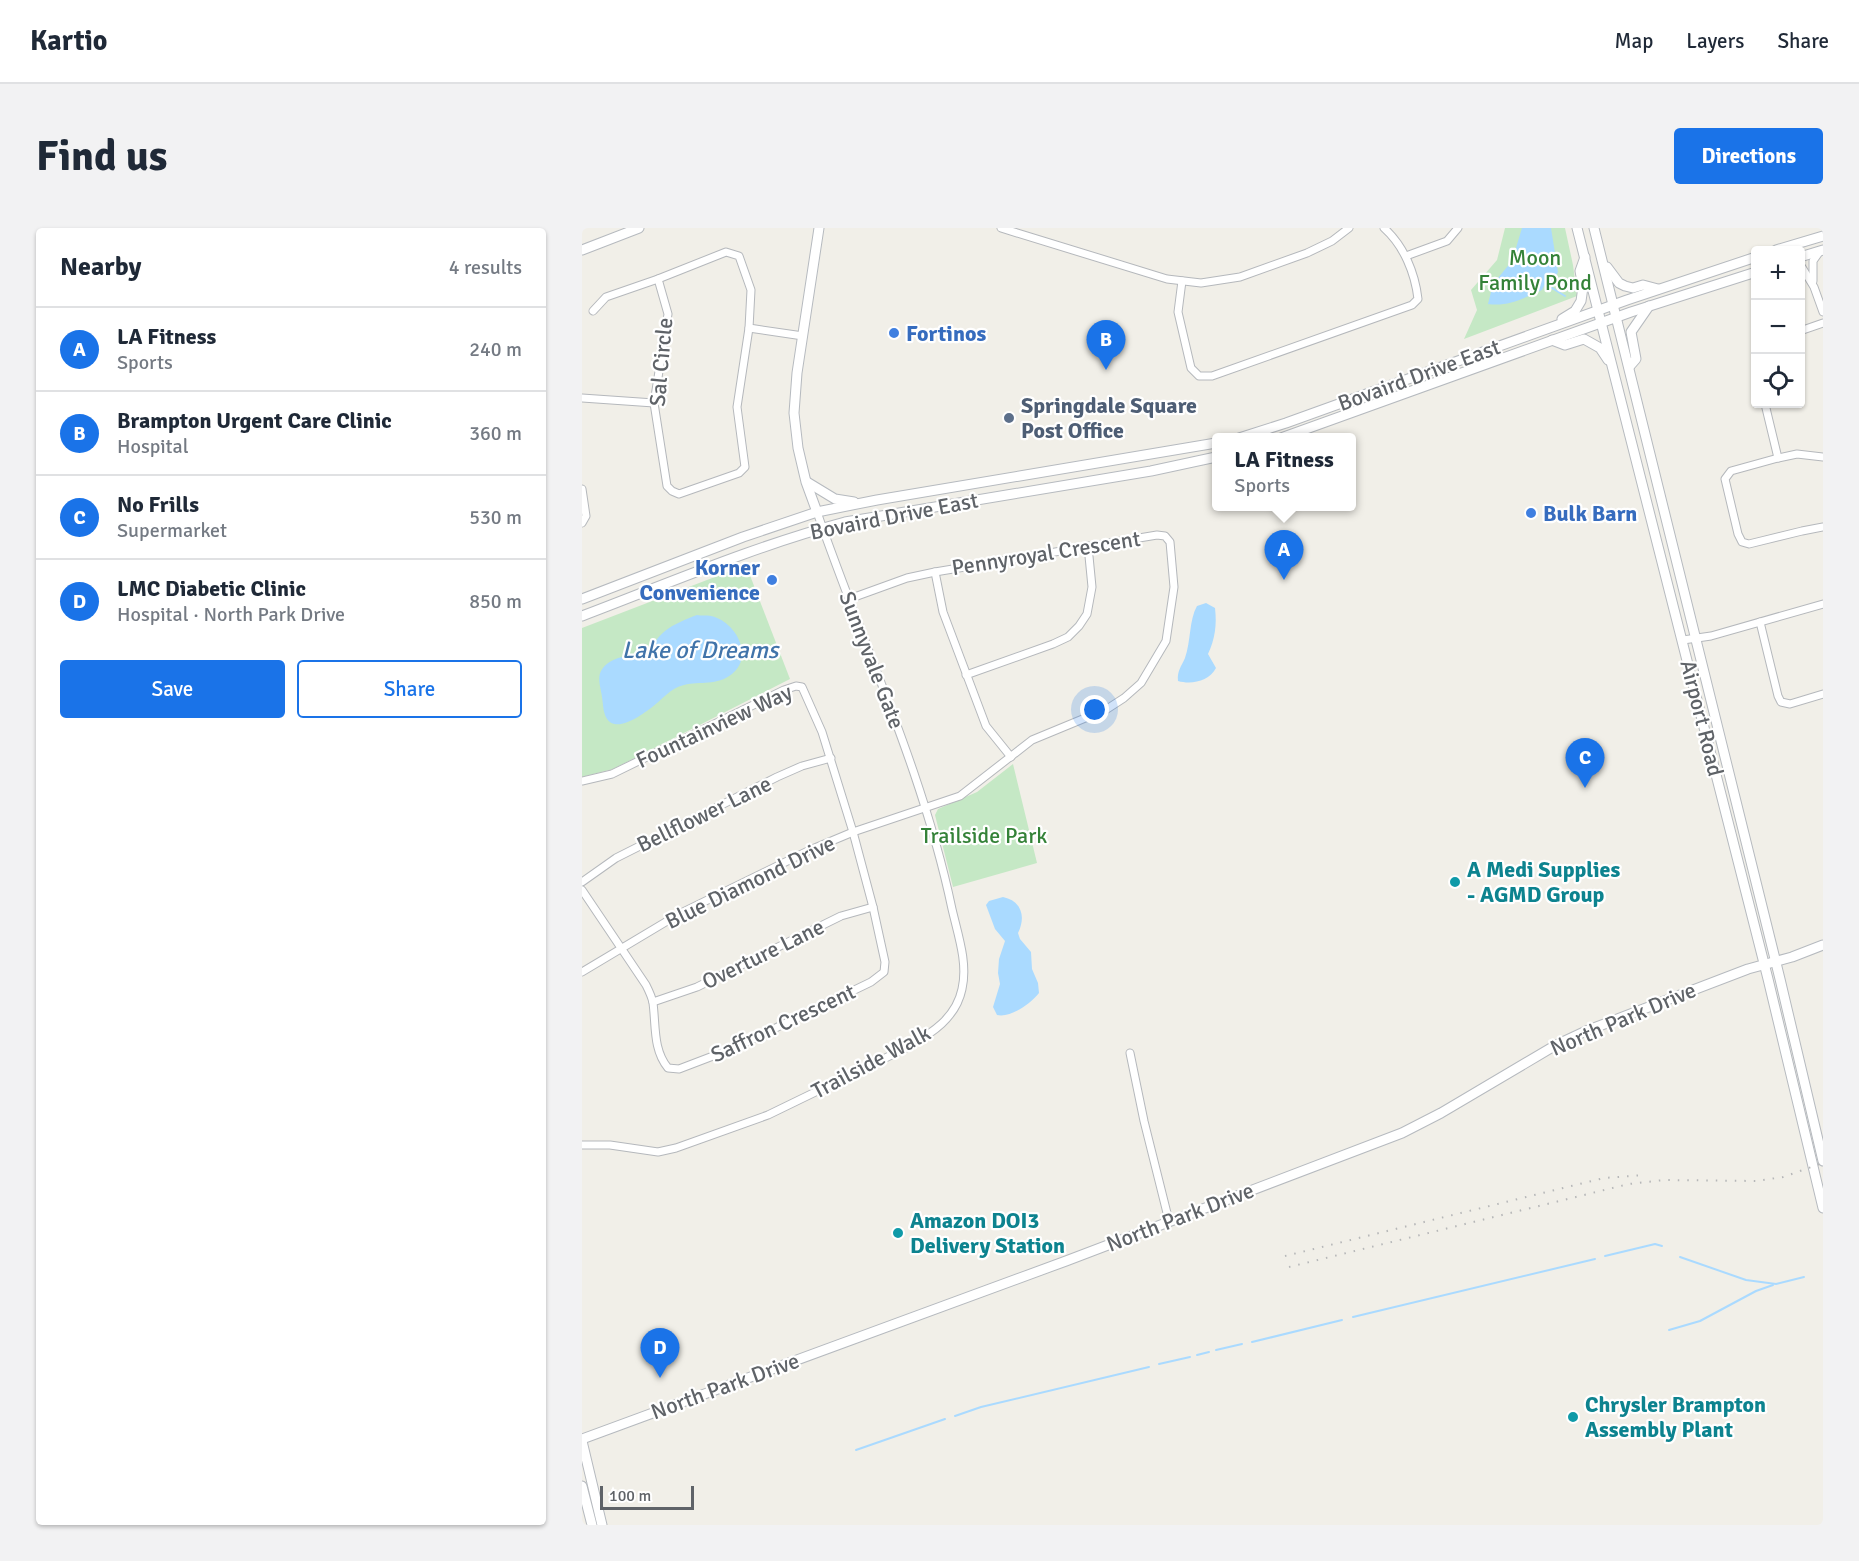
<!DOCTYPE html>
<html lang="en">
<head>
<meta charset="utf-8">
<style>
	body { margin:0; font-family:Signika,sans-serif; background:#f2f2f3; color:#1f2937 }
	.controls { position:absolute; right:18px; top:18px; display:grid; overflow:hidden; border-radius:6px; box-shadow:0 2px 4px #0004 }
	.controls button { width:54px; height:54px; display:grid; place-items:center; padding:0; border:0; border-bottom:2px solid #e0e1e3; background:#fff; color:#1f2937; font:30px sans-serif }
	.scale { position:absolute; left:18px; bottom:15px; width:94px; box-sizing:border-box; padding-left:6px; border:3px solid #5f6368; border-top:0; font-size:16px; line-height:21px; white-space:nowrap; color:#5f6368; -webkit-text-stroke:4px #fff; paint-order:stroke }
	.you { position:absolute; left:513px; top:482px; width:21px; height:21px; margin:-15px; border:4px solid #fff; border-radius:50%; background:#1a73e8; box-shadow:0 0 0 9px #1a73e833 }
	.badge { display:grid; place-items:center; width:39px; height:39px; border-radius:50%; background:#1a73e8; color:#fff; font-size:20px; font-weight:700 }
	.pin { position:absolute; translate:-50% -50px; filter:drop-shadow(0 2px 3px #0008) }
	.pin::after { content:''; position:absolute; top:32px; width:21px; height:18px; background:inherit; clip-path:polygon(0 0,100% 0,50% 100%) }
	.popup { position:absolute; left:630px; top:205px; width:144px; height:78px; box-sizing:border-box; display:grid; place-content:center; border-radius:6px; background:#fff; filter:drop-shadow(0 2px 4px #0005); font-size:20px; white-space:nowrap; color:#747a83 }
	.popup b { font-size:22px; color:#1f2937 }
	.popup::after { content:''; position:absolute; left:50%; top:100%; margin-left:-12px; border:12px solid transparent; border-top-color:#fff }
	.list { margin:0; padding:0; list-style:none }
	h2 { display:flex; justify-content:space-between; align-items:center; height:78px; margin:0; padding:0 24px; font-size:26px }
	h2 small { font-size:20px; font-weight:400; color:#747a83 }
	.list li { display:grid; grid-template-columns:39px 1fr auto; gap:18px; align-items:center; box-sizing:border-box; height:84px; padding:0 24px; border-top:2px solid #e0e1e3 }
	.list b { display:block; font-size:22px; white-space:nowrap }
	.list p { margin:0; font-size:20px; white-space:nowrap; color:#747a83 }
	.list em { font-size:20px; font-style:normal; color:#747a83 }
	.actions { display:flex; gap:12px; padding:18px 24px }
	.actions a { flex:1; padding:14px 0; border:2px solid #1a73e8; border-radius:6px; text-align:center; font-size:21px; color:#1a73e8 }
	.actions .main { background:#1a73e8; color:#fff }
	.icon { flex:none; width:33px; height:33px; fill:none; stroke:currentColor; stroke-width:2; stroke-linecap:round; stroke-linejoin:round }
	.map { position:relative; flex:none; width:1241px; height:1297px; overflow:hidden; border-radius:6px }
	header { display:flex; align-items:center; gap:36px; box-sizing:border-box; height:84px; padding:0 30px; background:#fff; border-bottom:2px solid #e0e1e3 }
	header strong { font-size:28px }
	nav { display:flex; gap:33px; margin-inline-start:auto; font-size:21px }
	.intro { display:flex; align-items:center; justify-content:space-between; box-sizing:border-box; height:144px; padding:0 36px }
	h1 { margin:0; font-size:42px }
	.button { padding:15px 27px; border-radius:6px; background:#1a73e8; color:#fff; font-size:21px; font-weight:700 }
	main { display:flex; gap:36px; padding:0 36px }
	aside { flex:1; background:#fff; border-radius:6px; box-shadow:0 2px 4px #0004 }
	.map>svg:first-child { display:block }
</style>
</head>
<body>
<header>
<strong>Kartio</strong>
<nav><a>Map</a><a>Layers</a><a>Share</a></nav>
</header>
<div class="intro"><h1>Find us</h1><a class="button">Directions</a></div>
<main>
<aside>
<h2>Nearby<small>4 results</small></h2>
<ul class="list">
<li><span class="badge">A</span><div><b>LA Fitness</b><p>Sports</p></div><em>240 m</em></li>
<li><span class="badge">B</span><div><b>Brampton Urgent Care Clinic</b><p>Hospital</p></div><em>360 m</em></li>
<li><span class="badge">C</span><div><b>No Frills</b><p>Supermarket</p></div><em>530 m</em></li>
<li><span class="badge">D</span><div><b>LMC Diabetic Clinic</b><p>Hospital · North Park Drive</p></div><em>850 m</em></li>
</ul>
<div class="actions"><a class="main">Save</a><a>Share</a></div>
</aside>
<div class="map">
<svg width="1241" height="1297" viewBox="0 0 1241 1297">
	<rect width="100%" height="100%" fill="#f1efe8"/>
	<g fill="#c5e8c5">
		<path d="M923,0h60l8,37 4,31 -113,43 13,-29 -6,-20 26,-30z"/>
		<path d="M164,337l44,114 -177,90 -31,8v-149z"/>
		<path d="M431,536l24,99 -84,24 -18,-72 3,-6 39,-17z"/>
	</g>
	<g fill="#aadaff">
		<path d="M940,0h29l7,44 -5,10 -8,2 -3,6c-18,8 -34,17 -54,14l5,-20 19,-23z"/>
		<path d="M624,375l9,5c2,17 0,31 -7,46l8,14c-7,13 -24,17 -38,13 -1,-10 3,-14 7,-23 6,-17 4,-38 12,-52z"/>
		<path d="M115,387c4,1 10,0 14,1 24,5 44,40 21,58 -15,12 -32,7 -48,11 -14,3 -22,15 -33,23 -11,8 -38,28 -46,7 -2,-5 -2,-12 -3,-18 -1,-8 -5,-19 -1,-26 9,-16 30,-14 44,-21 9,-4 12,-13 20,-19 9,-7 21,-12 32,-16z"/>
		<path d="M421,669c19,4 23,20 15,36l2,6 11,13 1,17 6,14 1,10c-9,11 -28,25 -42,22l-4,-8 7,-23 -2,-11 1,-14 6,-18 -10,-12 -9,-24 3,-4z"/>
	</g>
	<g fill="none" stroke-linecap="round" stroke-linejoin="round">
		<g stroke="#aadaff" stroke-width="2">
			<path d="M962,55l21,13"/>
			<path d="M1023,1028l50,-12 7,2"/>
			<path d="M1098,1029l66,23 30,4 28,-7"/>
			<path d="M771,1089l242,-58"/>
			<path d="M1087,1102l31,-9 56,-30 17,-6"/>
			<path d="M670,1114l90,-22"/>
			<path d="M634,1122l26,-6"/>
			<path d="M615,1127l12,-3"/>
			<path d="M577,1136l31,-7"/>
			<path d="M373,1188l26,-9 168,-40"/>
			<path d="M274,1222l89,-31"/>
		</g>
		<defs>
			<g id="street">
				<path d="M419,0l166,51 34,4 39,-6 67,-24 25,-12 17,-13"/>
				<path d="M144,24l13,4 12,34 -2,38 -12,79 8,60 -6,6 -60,21 -7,-3 -5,-5 -13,-83 14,-89 -10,-35z"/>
				<path d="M824,28l41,-15 11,-13"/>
				<path d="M1218,36l14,23 9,25"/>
				<path d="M600,53l-4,31 13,56 8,8h13l200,-71 6,-6c-3,-26 -14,-53 -34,-71"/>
				<path d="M1231,53v-20l7,-10"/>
				<path d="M11,83l13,-14 52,-18"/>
				<path d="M167,100l54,8"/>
				<path d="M1218,103l23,-8"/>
				<path d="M1174,122v11"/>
				<path d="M0,170l72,5"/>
				<path d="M1183,176l13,54"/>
				<path d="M1241,229l-26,-3 -19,4 -47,13 -6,8 13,55 4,8 7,2 53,-13 21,-4"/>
				<path d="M0,261l4,27 -4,7"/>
				<path d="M353,344l8,40 43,114 25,31"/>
				<path d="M1178,394l18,74 3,6 9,2 33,-10"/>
				<path d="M1101,412l28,-4 112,-32"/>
				<path d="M384,447l87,-31 15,-7 11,-11 8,-12 5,-27 -4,-41"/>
				<path d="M0,553l30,-7 172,-84 12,-4 6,1 20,45 31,100 20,75 12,55 -1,10 -13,10 -137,66 -55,21 -11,-1c-15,-18 -12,-42 -15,-65 -1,-6 -4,-12 -7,-18l-64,-95"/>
				<path d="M0,654l34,-24 161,-81 25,-11 29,-8"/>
				<path d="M0,744l97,-58 131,-64 43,-18 107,-36 72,-56 75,-31 17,-11 17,-15 25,-42 8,-54 -4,-45 -5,-6 -8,-1 -222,37 -28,6 -58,21"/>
				<path d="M71,774l44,-15 144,-71 32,-9"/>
				<path d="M548,825l14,68 25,100"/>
				<path d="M0,917h28l48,7 18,-4 92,-33 140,-68c24,-14 48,-29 54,-58 6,-26 -4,-54 -10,-80 -29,-138 -89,-264 -135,-397"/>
			</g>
			<g id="secondary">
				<path d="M995,0l191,751 55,229"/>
				<path d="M1012,0l186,751 43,182"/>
				<path d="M0,22l57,-22"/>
				<path d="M1194,22l47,-14"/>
				<path d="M1218,29l23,-7"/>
				<path d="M1025,39l12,16 6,3 8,2 10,-3 15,4"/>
				<path d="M980,91l13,-8 6,-10 2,-14 -3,-16 5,-14"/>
				<path d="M970,112l13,5 19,-6 16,9 8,12"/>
				<path d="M1047,139l7,-8 -5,-27 18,-26"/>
				<path d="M657,210l47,-15 341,-123 129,-43"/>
				<path d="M699,210l350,-126 125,-40"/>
				<path d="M225,254l28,17 19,3"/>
				<path d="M235,284l-11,-30 -8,-34 -4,-35 3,-40 22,-145"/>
				<path d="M0,371l161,-62 74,-25 60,-12 339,-57"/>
				<path d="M0,388c87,-33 173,-70 263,-94l306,-51 65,-14"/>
				<path d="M0,1211l484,-178 336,-128 39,-20 115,-68 30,-14 162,-62 44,-12 31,-12"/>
				<path d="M0,1213l20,84"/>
				<path d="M0,1258l10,39"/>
			</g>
		</defs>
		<use href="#street" stroke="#b5b8bc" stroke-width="9"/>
		<use href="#secondary" stroke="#b6babf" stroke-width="11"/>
		<use href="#street" stroke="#fff" stroke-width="7"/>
		<use href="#secondary" stroke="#fff" stroke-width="9"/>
		<g stroke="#b6b7b8" stroke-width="2" stroke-dasharray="1.5 8" stroke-linecap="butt">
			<path d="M703,1028l319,-78 41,-3"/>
			<path d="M707,1039l340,-83 35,-4 93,1 26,-4 40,-14"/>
		</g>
	</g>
	<g fill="#3f7fe0" stroke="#fff" stroke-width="2">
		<circle cx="312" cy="105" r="6"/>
		<circle cx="949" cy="285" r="6"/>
		<circle cx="190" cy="352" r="6"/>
	</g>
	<circle fill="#5c6f8a" stroke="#fff" stroke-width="2" cx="427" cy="190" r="6"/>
	<g fill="#0f9aa8" stroke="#fff" stroke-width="2">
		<circle cx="873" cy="654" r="6"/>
		<circle cx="316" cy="1005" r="6"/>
		<circle cx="991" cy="1189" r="6"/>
	</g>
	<g text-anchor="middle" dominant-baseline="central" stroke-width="4.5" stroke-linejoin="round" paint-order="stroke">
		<g font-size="22" fill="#348238" stroke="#fff">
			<text x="953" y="29">Moon<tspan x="953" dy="25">Family Pond</tspan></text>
			<text x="402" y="607">Trailside Park</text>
		</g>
		<g font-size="22" font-weight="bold" fill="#366cbe" stroke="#fff" text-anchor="start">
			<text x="324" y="105">Fortinos</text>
			<text x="961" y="285">Bulk Barn</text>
			<text x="178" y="339" text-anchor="end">Korner<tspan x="178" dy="25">Convenience</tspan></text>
		</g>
		<g font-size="22" fill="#5f6368" stroke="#fff">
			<text transform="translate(79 134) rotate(-85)">Sal Circle</text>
			<text transform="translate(837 147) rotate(-20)">Bovaird Drive East</text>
			<text transform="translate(312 288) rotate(-11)">Bovaird Drive East</text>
			<text transform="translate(464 325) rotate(-9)">Pennyroyal Crescent</text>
			<text transform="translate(290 432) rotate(69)">Sunnyvale Gate</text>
			<text transform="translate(1120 490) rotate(76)">Airport Road</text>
			<text transform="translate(132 498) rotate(-25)">Fountainview Way</text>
			<text transform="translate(122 586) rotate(-26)">Bellflower Lane</text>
			<text transform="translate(168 654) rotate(-26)">Blue Diamond Drive</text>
			<text transform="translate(181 726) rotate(-26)">Overture Lane</text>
			<text transform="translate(1041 791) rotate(-23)">North Park Drive</text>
			<text transform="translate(201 795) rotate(-25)">Saffron Crescent</text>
			<text transform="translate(289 834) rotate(-28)">Trailside Walk</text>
			<text transform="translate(598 989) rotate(-21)">North Park Drive</text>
			<text transform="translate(143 1158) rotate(-20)">North Park Drive</text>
		</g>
		<g font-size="22" font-weight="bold" fill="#4e5e75" stroke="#fff" text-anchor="start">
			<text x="439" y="177">Springdale Square<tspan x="439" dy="25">Post Office</tspan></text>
		</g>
		<g font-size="22" font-weight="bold" fill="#0d838f" stroke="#fff" text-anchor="start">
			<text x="885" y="641">A Medi Supplies<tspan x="885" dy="25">- AGMD Group</tspan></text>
			<text x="328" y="992">Amazon DOI3<tspan x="328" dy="25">Delivery Station</tspan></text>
			<text x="1003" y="1176">Chrysler Brampton<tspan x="1003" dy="25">Assembly Plant</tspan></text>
		</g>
		<g font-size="24" font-style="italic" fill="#4174aa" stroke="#fff">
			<text x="118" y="422">Lake of Dreams</text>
		</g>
	</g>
</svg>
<div class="controls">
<button>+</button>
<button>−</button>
<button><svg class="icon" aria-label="locate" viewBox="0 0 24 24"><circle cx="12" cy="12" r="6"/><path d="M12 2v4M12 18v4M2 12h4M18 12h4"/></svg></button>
</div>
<div class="scale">100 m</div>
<div class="you"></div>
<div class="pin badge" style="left:702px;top:352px">A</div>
<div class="popup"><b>LA Fitness</b>Sports</div>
<div class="pin badge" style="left:524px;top:142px">B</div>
<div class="pin badge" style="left:1003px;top:560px">C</div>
<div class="pin badge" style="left:78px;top:1150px">D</div>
</div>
</main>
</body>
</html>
